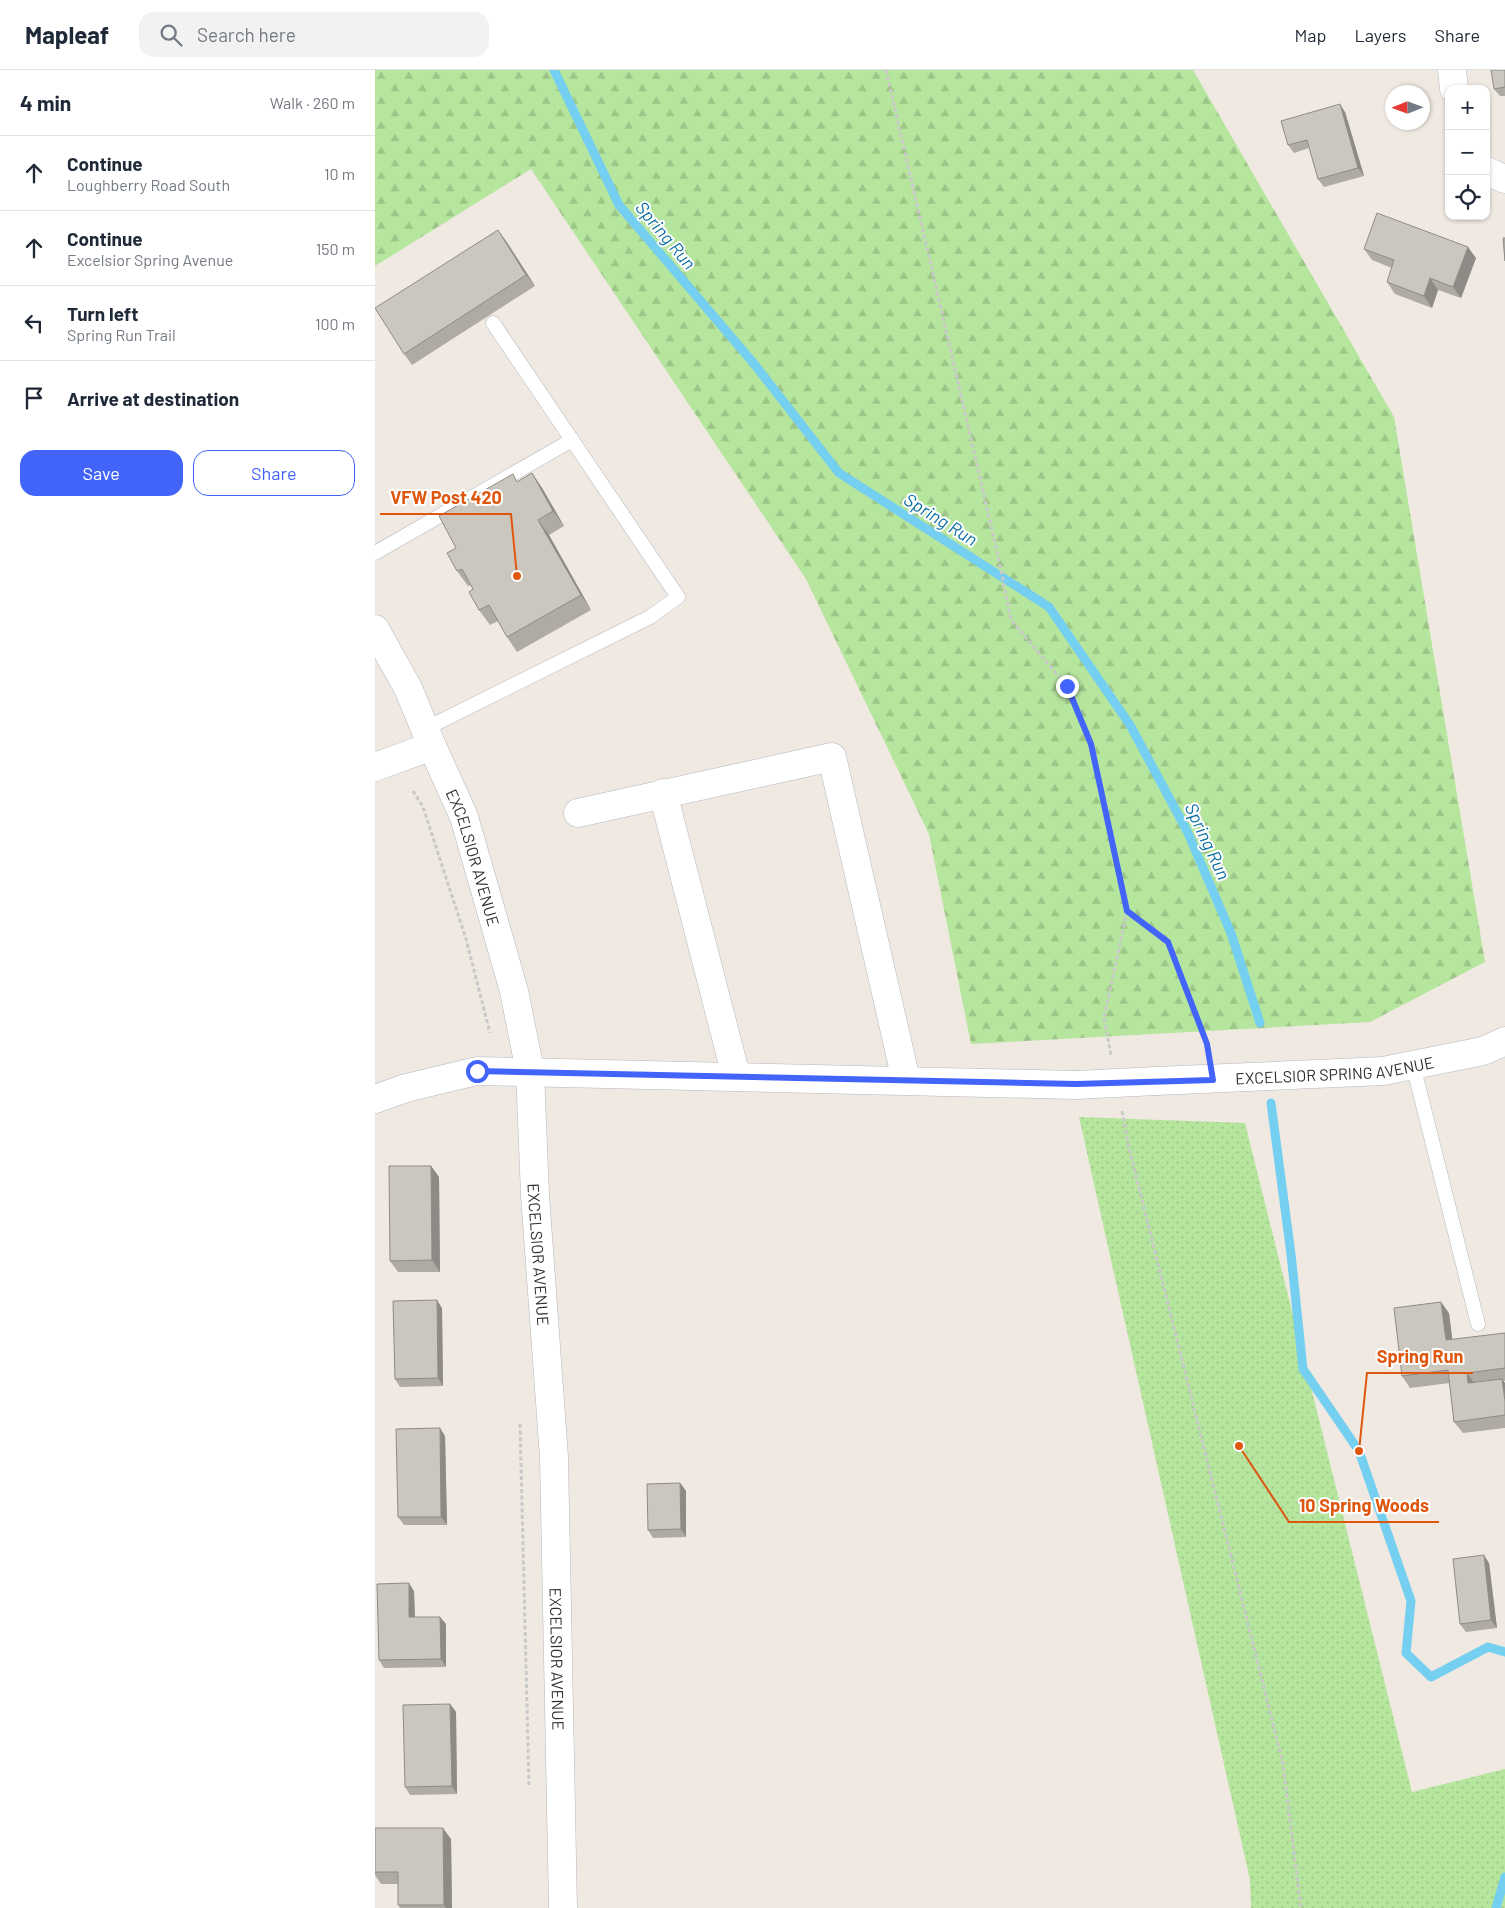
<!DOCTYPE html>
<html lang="en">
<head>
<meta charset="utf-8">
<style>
	body { margin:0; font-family:Barlow,sans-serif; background:#f2f2f3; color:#1f2937 }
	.controls { position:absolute; right:15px; top:15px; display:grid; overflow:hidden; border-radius:10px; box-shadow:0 1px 4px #0004 }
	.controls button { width:45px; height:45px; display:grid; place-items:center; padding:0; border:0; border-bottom:1px solid #e0e1e3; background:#fff; color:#1f2937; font:25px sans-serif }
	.compass { position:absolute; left:1010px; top:15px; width:45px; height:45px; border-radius:50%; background:#fff; box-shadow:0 1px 4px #0004; rotate:269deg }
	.stop { position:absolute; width:15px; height:15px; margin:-11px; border:4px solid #4264fb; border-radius:50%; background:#fff }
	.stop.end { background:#4264fb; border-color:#fff; box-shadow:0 1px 5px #0008 }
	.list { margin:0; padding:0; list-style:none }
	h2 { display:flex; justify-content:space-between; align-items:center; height:65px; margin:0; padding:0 20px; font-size:21px }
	h2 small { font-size:16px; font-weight:400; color:#747a83 }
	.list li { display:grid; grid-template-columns:32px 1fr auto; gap:15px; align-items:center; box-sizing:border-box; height:75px; padding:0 20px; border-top:1px solid #e0e1e3 }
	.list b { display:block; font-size:19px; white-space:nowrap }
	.list p { margin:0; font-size:16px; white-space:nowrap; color:#747a83 }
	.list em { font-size:16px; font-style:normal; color:#747a83 }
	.actions { display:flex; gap:10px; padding:15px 20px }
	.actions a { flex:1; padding:11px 0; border:1px solid #4264fb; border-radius:15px; text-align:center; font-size:18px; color:#4264fb }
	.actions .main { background:#4264fb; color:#fff }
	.icon { flex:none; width:28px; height:28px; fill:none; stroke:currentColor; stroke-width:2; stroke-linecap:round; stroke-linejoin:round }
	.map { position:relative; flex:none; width:1130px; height:1838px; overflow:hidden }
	header { display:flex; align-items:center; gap:30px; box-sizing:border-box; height:70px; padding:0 25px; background:#fff; border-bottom:1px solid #e0e1e3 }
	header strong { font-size:24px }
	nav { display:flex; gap:28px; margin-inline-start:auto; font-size:18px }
	.search { width:350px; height:45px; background:#f2f2f3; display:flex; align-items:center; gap:12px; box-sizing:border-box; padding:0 18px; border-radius:15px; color:#747a83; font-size:19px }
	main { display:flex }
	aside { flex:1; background:#fff }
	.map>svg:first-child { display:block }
</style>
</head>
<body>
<header>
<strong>Mapleaf</strong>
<div class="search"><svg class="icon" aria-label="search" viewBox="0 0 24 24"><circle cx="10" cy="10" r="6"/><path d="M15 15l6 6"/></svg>Search here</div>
<nav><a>Map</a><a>Layers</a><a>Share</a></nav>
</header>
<main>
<aside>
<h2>4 min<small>Walk · 260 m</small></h2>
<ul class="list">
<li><svg class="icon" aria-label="ahead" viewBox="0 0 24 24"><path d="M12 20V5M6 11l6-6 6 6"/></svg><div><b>Continue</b><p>Loughberry Road South</p></div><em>10 m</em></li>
<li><svg class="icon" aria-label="ahead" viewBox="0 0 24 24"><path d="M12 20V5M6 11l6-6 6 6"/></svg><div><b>Continue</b><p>Excelsior Spring Avenue</p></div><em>150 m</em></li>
<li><svg class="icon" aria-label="left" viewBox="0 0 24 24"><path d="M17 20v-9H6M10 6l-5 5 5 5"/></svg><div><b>Turn left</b><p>Spring Run Trail</p></div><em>100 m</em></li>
<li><svg class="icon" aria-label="arrive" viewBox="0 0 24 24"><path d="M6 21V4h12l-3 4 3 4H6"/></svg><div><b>Arrive at destination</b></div></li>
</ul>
<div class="actions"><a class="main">Save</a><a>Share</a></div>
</aside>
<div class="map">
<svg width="1130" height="1838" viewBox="0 0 1130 1838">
	<defs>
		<pattern id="forest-firs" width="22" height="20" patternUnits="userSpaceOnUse" patternTransform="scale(1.25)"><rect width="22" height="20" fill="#b6e59e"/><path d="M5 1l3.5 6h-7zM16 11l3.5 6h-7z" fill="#9dc588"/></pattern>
		<pattern id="park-dots" width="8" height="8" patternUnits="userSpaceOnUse" patternTransform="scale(1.25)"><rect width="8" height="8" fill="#b6e59e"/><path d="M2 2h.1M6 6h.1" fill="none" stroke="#9dc588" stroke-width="1.8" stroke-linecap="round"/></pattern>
	</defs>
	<rect width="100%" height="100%" fill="#efe9e1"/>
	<path fill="url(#forest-firs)" d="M0,0h818l201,347 91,545 -115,60 -399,22 -42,-210 -123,-255 -275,-410 -156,97z"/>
	<path fill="url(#park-dots)" d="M704,1047l166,6 167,669 93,-23v139h-254l-1,-28z"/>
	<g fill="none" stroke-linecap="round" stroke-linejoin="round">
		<g stroke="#75cff0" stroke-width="9">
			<path d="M179,0l65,135 136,160 84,108 210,134 81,118 57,106 44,102 29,90"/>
			<path d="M896,1033l20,151 12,115 56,82 52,150 -5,52 25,24 57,-30 17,5"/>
			<path d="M1121,1838l9,-31"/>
		</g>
		<defs>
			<g id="lane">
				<path d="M0,483l197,-113"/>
				<path d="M50,659l225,-112 28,-20 -185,-274"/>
				<path d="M1038,995l65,259"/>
			</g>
			<g id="street">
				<path d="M1077,0l2,19"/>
				<path d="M1111,101l19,8"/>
				<path d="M0,559l33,59 24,58"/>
				<path d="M288,723l73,283"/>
				<path d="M203,743l254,-56 74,323"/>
				<path id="s1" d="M781,1011l227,-10 100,-20 22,-10"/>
				<path d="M0,1029l31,-11 71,-17 599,14"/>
			</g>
			<g id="secondary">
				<path id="s2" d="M0,697l57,-21 32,71 50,174 16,80 5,124 19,262 9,451"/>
			</g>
		</defs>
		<use href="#lane" stroke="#b4b7c1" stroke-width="15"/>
		<use href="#street" stroke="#b4b7c1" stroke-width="29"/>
		<use href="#secondary" stroke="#b4b7c1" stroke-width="29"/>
		<g stroke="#c9c9c9" stroke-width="3" stroke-dasharray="4 2.5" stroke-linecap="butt">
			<path d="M511,0l112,486 13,64 56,66 24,58 36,167 -23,107 7,37"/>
			<path d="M38,721l10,16 43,132 24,94"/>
			<path d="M752,841l41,31 40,108"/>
			<path d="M747,1041l7,37 154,616 18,144"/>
			<path d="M145,1354l9,361"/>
		</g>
		<use href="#lane" stroke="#fff" stroke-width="14"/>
		<use href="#street" stroke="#fff" stroke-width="28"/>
		<use href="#secondary" stroke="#fff" stroke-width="28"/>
		<defs>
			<path id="street-bridge" d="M701,1015l80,-4"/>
		</defs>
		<use href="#street-bridge" stroke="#b4b7c1" stroke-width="29" stroke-linecap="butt"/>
		<use href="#street-bridge" stroke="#fff" stroke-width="28"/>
	</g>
	<g fill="#afaba4">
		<path d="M1130,0v26h-5l-6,-7z"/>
		<path d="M970,42l19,64 -40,11 -6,-8 -9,-31 -15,5 -6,-8z"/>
		<path d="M131,171l29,45 -123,79 -8,-11z"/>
		<path d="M989,179l112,9 -15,40 -23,-8 -6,18 -37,-14 -8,-12 5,-14 -20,-8z"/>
		<path d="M157,403l10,15 22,38 -15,9 42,75 -74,42 -10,-15 -9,-16 -8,4 -11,-15 -6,-21 -2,-4 -3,1 -11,-15 61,-90z"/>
		<path d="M56,1096l8,11 1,95h-42l-8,-11z"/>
		<path d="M67,1238l1,78 -43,1 -5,-8z"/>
		<path d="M1074,1243l3,27 53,-7v48h-2l2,2v45l-42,5 -9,-11 -4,-39 -40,5 -8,-12z"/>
		<path d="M70,1366l2,89h-43l-6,-8z"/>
		<path d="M305,1413l6,8v46l-33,1 -5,-8z"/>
		<path d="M1114,1493l8,65 -31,4 -6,-8z"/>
		<path d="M39,1521l1,26h25l6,7v43l-62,1 -5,-8z"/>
		<path d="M75,1634l6,8 1,82 -47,1 -5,-8z"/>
		<path d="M0,1758l76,11 1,69h-52l-2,-3v-21h-17l-6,-9z"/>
	</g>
	<g fill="#8e8b86">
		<path d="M965,34l5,8 19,64 -6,-8z"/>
		<path d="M123,160l8,11 29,45 -9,-11z"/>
		<path d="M1093,177l8,11 -15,40 -8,-11z"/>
		<path d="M1055,208l8,12 -6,18 -8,-12z"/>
		<path d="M157,403l10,15 22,38 -11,-15z"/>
		<path d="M163,450l11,15 42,75 -10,-15z"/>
		<path d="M56,1096l8,11 1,95 -8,-12z"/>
		<path d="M62,1230l5,8 1,78 -5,-8z"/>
		<path d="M1066,1232l8,11 5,39 -8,-12z"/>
		<path d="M1092,1303l8,11 -7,-1z"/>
		<path d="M1127,1309l3,4v18z"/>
		<path d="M65,1358l5,8 2,89 -6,-8z"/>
		<path d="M305,1413l6,8v46l-5,-8z"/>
		<path d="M1109,1485l5,8 8,65 -6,-8z"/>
		<path d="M34,1513l5,8 1,34 -6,-8z"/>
		<path d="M65,1547l6,7v43l-5,-8z"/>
		<path d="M75,1634l6,8 1,82 -5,-8z"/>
		<path d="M68,1758l8,11 1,69h-6l-2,-3z"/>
	</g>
	<g fill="#cbc7bf" stroke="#8e8b86">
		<path d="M1116,0h14v17l-11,2z"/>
		<path d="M965,34l18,64 -40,11 -11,-39 -19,5 -7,-24z"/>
		<path d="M1002,143l91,34 -15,40 -23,-9 -6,18 -37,-14 7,-22 -30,-11z"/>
		<path d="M123,160l28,45 -122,79 -29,-46z"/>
		<path d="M1128,168h2v23z"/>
		<path d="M157,403l21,38 -15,9 43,75 -74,42 -18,-32 -10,5 -10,-18 4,-3 -11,-20 -5,2 -10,-18 9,-5 -17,-32 74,-42 4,8z"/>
		<path d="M14,1096h42l1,94 -42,1z"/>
		<path d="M62,1230l1,78 -43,1 -2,-78z"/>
		<path d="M1066,1232l5,38 59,-7v35l-38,5 1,10 34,-4 3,22v14l-51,7 -6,-52 -46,6 -8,-68z"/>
		<path d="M65,1358l1,89h-43l-2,-88z"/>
		<path d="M305,1413l1,46 -33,1 -1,-46z"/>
		<path d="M1109,1485l7,65 -31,4 -7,-65z"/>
		<path d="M34,1513v34h31l1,42 -62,1 -2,-76z"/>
		<path d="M75,1634l2,82 -47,1 -2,-82z"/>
		<path d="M0,1758h68l1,77h-46v-33h-23z"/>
	</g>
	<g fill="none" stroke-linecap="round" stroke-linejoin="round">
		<path stroke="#4264fb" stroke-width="6" d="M102,1001l599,13 137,-4 -6,-36 -39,-102 -41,-31 -36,-167 -24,-58"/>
	</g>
	<g text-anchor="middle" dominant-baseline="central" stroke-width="4" stroke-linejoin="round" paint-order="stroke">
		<g font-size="16" fill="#2e2e2e" stroke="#fff">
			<text stroke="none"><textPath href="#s2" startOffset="180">EXCELSIOR AVENUE</textPath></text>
			<text stroke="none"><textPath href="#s1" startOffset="179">EXCELSIOR SPRING AVENUE</textPath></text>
			<text stroke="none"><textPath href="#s2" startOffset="585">EXCELSIOR AVENUE</textPath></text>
			<text stroke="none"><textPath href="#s2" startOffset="990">EXCELSIOR AVENUE</textPath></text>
		</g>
		<g font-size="18" font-style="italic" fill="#0d6fa3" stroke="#fff">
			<text transform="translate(291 165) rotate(50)">Spring Run</text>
			<text transform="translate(566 449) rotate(32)">Spring Run</text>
			<text transform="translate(833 771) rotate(65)">Spring Run</text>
		</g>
	</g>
	<path fill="none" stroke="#df570e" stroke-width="2" d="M142 506L136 444H5M984 1381L992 1303H1098M864 1376L914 1452H1064"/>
	<g fill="#df570e" stroke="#fff" stroke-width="2">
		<circle cx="142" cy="506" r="5"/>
		<circle cx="984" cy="1381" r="5"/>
		<circle cx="864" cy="1376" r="5"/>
	</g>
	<g font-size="18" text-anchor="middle" font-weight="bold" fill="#df570e" stroke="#fff" stroke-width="4" stroke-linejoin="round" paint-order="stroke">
		<text x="71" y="434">VFW Post 420</text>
		<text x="1045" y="1293">Spring Run</text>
		<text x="989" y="1442">10 Spring Woods</text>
	</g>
</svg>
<div class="controls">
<button>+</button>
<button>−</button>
<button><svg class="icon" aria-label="locate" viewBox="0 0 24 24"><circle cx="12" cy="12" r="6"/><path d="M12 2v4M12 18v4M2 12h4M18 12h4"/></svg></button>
</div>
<svg class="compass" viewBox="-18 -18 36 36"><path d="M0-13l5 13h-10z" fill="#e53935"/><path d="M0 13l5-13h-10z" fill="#747a83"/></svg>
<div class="stop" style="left:102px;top:1001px"></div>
<div class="stop end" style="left:692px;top:616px"></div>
</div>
</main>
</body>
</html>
